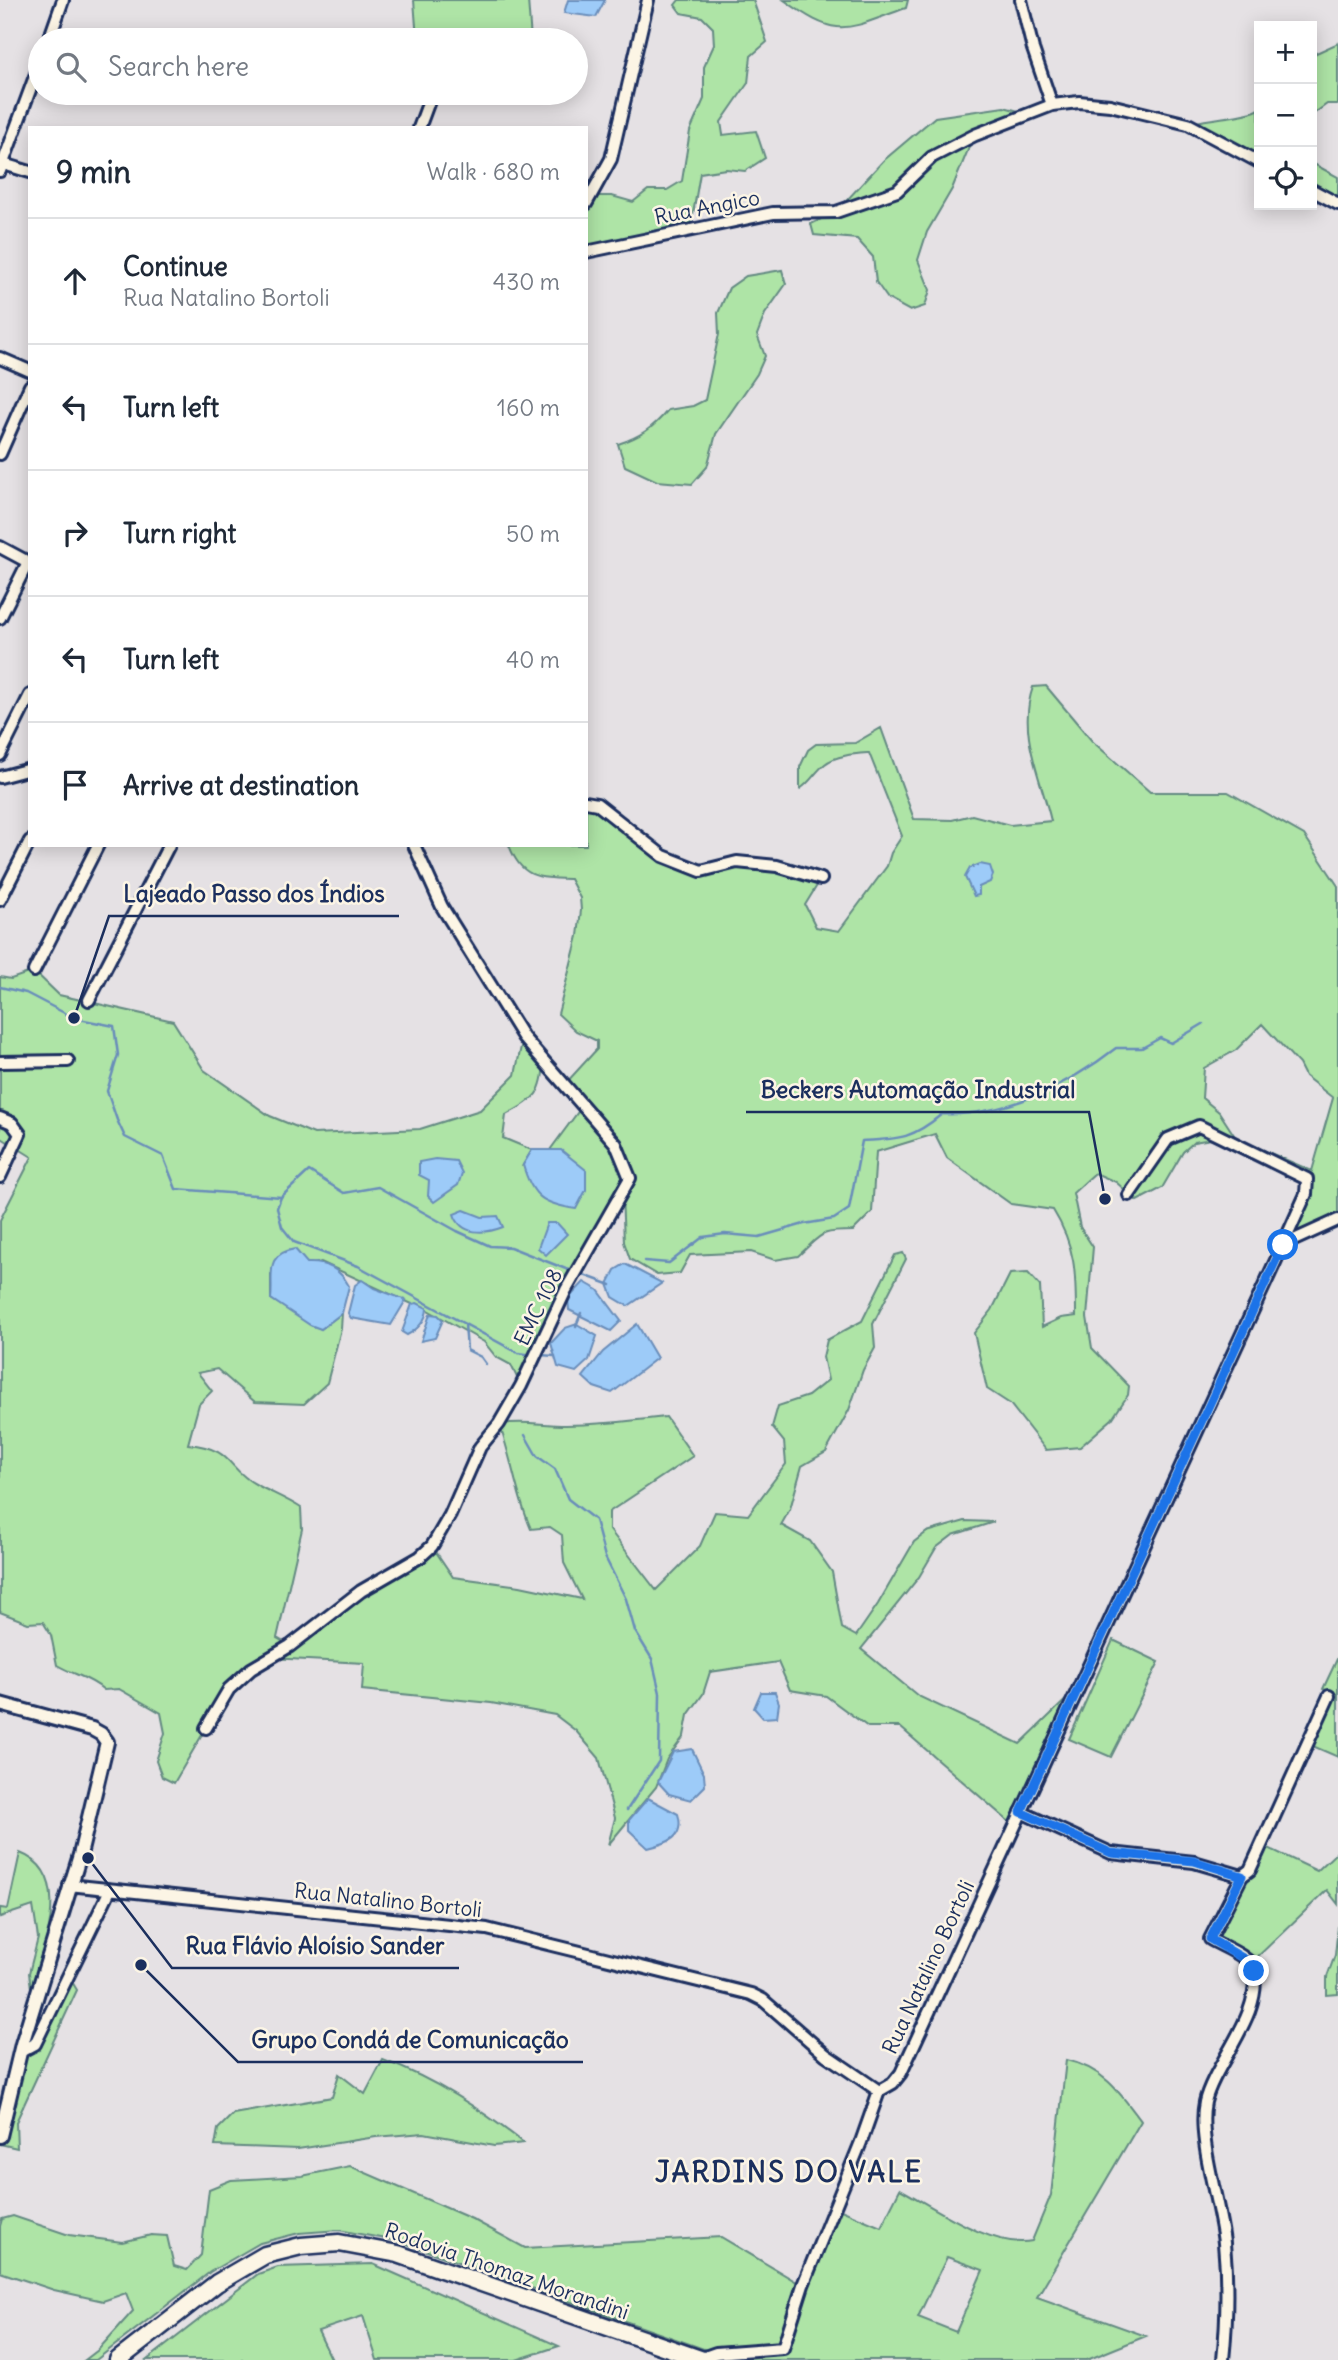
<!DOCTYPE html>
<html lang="en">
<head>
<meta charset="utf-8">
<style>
	body { margin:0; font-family:Delius,sans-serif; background:#f6f6f7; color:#1f2937 }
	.controls { position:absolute; right:21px; top:21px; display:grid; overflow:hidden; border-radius:0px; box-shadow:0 4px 18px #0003 }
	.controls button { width:63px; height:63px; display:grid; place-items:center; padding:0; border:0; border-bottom:2px solid #e0e1e3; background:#fff; color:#1f2937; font:35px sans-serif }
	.stop { position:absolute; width:21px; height:21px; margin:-16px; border:5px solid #1a73e8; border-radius:50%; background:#fff }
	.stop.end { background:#1a73e8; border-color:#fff; box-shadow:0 2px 7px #0008 }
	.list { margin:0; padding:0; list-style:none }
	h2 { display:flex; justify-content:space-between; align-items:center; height:91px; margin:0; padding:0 28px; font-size:30px }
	h2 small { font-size:23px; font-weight:400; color:#747a83 }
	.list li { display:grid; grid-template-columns:46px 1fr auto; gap:21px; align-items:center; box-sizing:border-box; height:126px; padding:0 28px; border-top:2px solid #e0e1e3 }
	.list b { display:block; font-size:26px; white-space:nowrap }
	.list p { margin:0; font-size:23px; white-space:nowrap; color:#747a83 }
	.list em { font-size:23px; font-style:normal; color:#747a83 }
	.icon { flex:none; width:38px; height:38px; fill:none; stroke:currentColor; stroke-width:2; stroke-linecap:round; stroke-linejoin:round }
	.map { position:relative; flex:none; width:1338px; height:2360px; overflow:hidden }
	.search { position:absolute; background:#fff; box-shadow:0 4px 18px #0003; left:28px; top:28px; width:560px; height:77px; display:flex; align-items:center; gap:18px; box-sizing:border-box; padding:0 24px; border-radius:38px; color:#747a83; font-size:26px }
	.panel { position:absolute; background:#fff; box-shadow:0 4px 18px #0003; left:28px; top:126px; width:560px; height:721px; border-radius:0px }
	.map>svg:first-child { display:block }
</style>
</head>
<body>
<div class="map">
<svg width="1338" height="2360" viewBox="0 0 1338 2360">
	<rect width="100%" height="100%" fill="#e5e1e4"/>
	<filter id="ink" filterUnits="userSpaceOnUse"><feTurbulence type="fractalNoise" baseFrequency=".0143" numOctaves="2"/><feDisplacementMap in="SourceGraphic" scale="14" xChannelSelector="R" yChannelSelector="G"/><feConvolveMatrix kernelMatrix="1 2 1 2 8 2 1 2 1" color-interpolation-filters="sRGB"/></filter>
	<g filter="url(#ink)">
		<g fill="#aee4a6" stroke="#648a82" stroke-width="2" fill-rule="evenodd">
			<path d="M414,0h114l3,40h-114z"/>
			<path d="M679,0h74l14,42 -16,14 -3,27 -27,39 2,13 33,-4 9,27 -20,13 -19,-2 -26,4 -8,47 -5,10 -101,22v-48l5,-8h21l21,6 15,-12h19l15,-9 8,-50 14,-32v-32l10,-22 -1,-17 -11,-11 -21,-4 -6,-8z"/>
			<path d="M784,0h124l-2,8c-60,21 -66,33 -122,-8z"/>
			<path d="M1338,43v61h-11l-15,11v-60z"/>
			<path d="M1004,107l26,7 -56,21 -22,54 -25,43 -9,28 12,30 -5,16 -15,5 -22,-12 -12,-17 -3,-25 -16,-18 -43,-4 -3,-11 25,-12 47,-51 52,-44z"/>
			<path d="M1259,109v53l-71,-38c18,-6 63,-8 71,-15z"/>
			<path d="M1312,163l26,14v27l-26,-14z"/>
			<path d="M782,270l4,14 -21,30 -8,21 8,21 -8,18 -41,60 -9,33 -15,17 -35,-3 -32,-15 -7,-22c22,-7 35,-16 50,-34l25,-4 12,-6 14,-66 -1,-21 11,-25 17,-12z"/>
			<path d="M1046,686l46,55 58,51h78l76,43 34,51v334l-55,25 23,-66 -35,-18 -19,-2 -41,-20 -17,3 -11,10 -21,36 -25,13 -21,-19 -21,-9 -22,20 7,34 13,20 -6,70 5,31 37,38 -1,9 -16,24 -32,28 -34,3 -36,-46 -23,-15 -13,-56 18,-23 18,-36 18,-1 12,13 2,41 19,-9 15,-2c0,-42 0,-69 -23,-106l-42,-6 -64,-46 -12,-24 -59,18 -4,60 -19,19c-36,0 -30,3 -55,25l-23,4 -24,-8 -61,3 -10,18 -23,2 -27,-16 -6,-17 -2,-47 -101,191 -10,-21 -15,-8 -12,-15 -67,-38h-5l-91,-42 -50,12v25l50,30 21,-16 -1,16 -14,54 -23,21 -49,-2 -38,-33 -19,4 14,18 -13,13 -11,40c47,5 37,24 69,41 15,8 30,14 44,23l1,21 -25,109 12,7 143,-99 21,31 67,9 62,13 -18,-36 -2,-28 -12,-8 -19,2c-15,-34 -19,-71 -32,-105 28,-4 41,1 67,1 33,0 66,-4 100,-8l27,39 -84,56v17l47,61 44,-44 15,-34 33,3 38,-51 -2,-22 -12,-15 6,-21 30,-10 20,-16 -5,-23 4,-17 35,-19 33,-66 8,-2 3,6 -33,65 2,24 -12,22 -14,40 -23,42 -24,14 -12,43 -9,16 29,16 22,31 10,56 14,8 22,-32 36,-62 13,-10 38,-11 29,1 -41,13 -17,13 -17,29 -58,72 57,47 102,48 57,-55 -63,137 -114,-99h-32l-42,-31 -36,-6 -12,-28 -68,10 -7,22 -15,21 -4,21 -17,23 -11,28 -48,58 7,-27 -16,-60 -23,-27 -21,-16 -64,-12 -129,-13 2,-27 -94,-5 -41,31 -55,94 -12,-6 -6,-16 9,-28 -4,-20 -42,-24 -15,1c-15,-13 -30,-15 -47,-25l-6,-30 -8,-13 -15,1 -28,-11v-392l32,-63 -32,-20v-160l11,2 23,-8 25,24 114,26 31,49 66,46 44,18 106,-5 60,-19 35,-35 8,-38 21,23c-1,35 -9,39 -38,55l-3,23 29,12 -9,15 38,-15h-11l33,-45 -18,-21 32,-35v-8l-21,-10 -18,-17 20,-78 3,-26 -1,-12 -10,-19c-32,-1 -49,-1 -61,-34h77v-43l77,54 38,15 36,-9 84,17 -16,26 11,22 23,4 48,-65 4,-13 11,-17 -33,-83c-14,1 -33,2 -44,11 -10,8 -14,18 -25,25v-22l8,-17 8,-6 39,-1 26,-15 33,91 38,1 20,-5 38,10 41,-4c-10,-44 -34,-88 -18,-134zM1262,1024l37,40 6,12 28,22 -21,73 -76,-33 -17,-26 -17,-14 2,-30 32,-18z"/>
			<path d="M1113,1640l46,22 -48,95 -42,-18z"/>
			<path d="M1338,1657v100l-30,-13 25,-52 -10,-3z"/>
			<path d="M1262,1845l55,26 21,-20v53l-11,-14 -76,73 -41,-24z"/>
			<path d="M20,1853c56,21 22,98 12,142l-3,-22 9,-35 -5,-32 -33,11v-9l8,1z"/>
			<path d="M1338,1926v68l-11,1v-18l8,-22z"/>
			<path d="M68,1975l9,15 -61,132 1,26 -17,-4 20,-92 10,-2z"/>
			<path d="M383,2060c52,19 97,49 141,83l-30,3 -70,-13 -48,4 -78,12 -83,-3 3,-17 15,-15 99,-17 7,-23 26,20z"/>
			<path d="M1066,2060c37,8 53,31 75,61l-104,176 109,39 -59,24h-384l12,-7 -313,-111 -63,-12 -40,3 -39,10 -50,29 -114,88h-11l13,-10 35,-39 -7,-18 -23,8 -49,-11 -54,-18v-46l2,-7 11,-3 56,19 53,7 29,-7 16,1 7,30 13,4 14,-15 8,-66 22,-9 71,-4 48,-10 122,53 53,29 196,-11 81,48 32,-78 47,20 19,-38c35,19 93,60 132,52l19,-46zM947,2257l36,13 -27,62 -38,-15z"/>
			<path d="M373,2264l186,82 -43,14h-139l-14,-44 -45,15 14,29h-185l111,-86 20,-7z"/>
		</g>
		<g fill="#9dcbf8" stroke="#698dba" stroke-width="2">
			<path d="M568,0h37l-9,17 -32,-4z"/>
			<path d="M980,864l10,2 3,9 -3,7 -11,5v8l-5,1 -9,-19 5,-9z"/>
			<path d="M532,1150h29l25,20v20l-10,19c-33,-5 -44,-12 -53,-44z"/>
			<path d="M435,1159l21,2 6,12 -4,12 -24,17 -6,-6 1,-16 -10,-5v-13z"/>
			<path d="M464,1210l18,7 16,-1 5,11c-18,7 -42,9 -49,-13z"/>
			<path d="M547,1223h10l10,11 -21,21 -8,-7z"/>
			<path d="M295,1249l12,14c20,-1 33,6 42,23l-7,27 -21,16 -11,-4 -39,-26c3,-23 -8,-45 24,-50z"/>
			<path d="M625,1264l37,19 -34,23 -15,-9 -5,-13 7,-14z"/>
			<path d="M362,1280l12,8 32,12 -15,25 -40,-7 -3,-5 7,-28z"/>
			<path d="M584,1282l14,8 23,31 -10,10 -42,-21 -1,-11z"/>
			<path d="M417,1303l10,5c0,12 -10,22 -20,27l-5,-3 10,-28z"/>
			<path d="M430,1314l8,1 5,5 -8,18 -14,3z"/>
			<path d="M577,1324l20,12 -8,24 -13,12 -18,-5 -7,-24 14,-15z"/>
			<path d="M637,1324l20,34 -45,35 -18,-6 -11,-10 20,-25z"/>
			<path d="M761,1692h14l4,11 -2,14 -14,1 -9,-10z"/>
			<path d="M692,1749l12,25 1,12 -14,14 -22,-6 -11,-12 15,-30z"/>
			<path d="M648,1798l30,16c7,24 -10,29 -30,34l-19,-18v-10z"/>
		</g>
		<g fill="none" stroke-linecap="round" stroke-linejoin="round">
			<g stroke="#698dba" stroke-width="2.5">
				<path d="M0,987l26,6 48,25 40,8 4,29 -11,36 10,29 8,17 38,19 13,33 105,8 28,-26 35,22 34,-6 79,44 33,15 20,1 61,24"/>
				<path d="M281,1197l-4,11 5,19 12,15 64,24 160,87 16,2"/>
				<path d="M644,1261l25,2 34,-26 22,-3 34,3 45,-13 30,-5 15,-10 13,-68c38,-2 50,-2 80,-27 61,3 127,-29 174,-66h26l18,-10 11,5 32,-19"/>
				<path d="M581,1274l30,11"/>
				<path d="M465,1324l2,26 14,7 5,7"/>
				<path d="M576,1326l5,-13"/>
				<path d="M540,1355l15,1"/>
				<path d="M525,1435l12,21 18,13 13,30 27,21 10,37 21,42 9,32 17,28 8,34 -1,68 -32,49"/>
			</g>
			<defs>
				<g id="minor">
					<path d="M1021,0l12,49 19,56"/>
					<path d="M49,40l14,-40"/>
					<path d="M476,93l9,4"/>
					<path d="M419,128l13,-35"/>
					<path d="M0,163l30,9"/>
					<path d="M0,171l40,-108"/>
					<path d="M1312,190l26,14"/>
					<path d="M586,204l25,-45 37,-159"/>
					<path d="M586,252l187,-39 63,-1 61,-21 35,-34 43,-22 77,-30 27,-3 31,3 78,19 71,38"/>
					<path d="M0,358l30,13"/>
					<path d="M0,454l30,-68"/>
					<path d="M0,547l30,16"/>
					<path d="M0,618l28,-56"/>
					<path d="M0,755l30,-60"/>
					<path d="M0,777l30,-8"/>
					<path d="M586,802l11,2 66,52 38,15 36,-9 40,4 44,13"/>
					<path d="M0,900l30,-59"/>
					<path d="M34,971l64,-126"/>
					<path d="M89,1000l80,-155"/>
					<path d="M0,1062l68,-1"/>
					<path d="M0,1118l12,5 8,11 -20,43"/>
					<path d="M1129,1195l39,-56 31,-13 108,53 -1,15 -23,51"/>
					<path d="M206,1728l23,-39 22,-20 39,-23 71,-55 59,-34 12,-11 18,-31 30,-68 19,-23 22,-38 45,-96 64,-112 -14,-34 -93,-107 -81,-130 -28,-62"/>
					<path d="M1021,1812l90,41 83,9 48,14 -32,63c11,7 40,17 43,30 12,43 -39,94 -48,133 -8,36 15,102 19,141 4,40 3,78 -1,117"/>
					<path d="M1242,1876l8,-6 79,-174"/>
					<path d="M69,1885l418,44 264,65 12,6 63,55 53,36"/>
					<path d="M20,2052l15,-8 75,-154"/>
					<path d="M879,2091l14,-8 8,-10 382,-828 55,-25"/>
					<path d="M699,2359l17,-6 67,-5 20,-63 58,-143 18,-51"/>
				</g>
				<path id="tertiary" d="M0,1704l92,25 9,5 6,8 -27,113 -58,189 -22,92"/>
				<path id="primary" d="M118,2360l99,-77 48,-28 36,-9 38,-3 59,11 305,106"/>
			</defs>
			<use href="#minor" stroke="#1b2f5e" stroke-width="16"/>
			<use href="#tertiary" stroke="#1b2f5e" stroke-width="18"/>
			<use href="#primary" stroke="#1b2f5e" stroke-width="21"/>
			<use href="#minor" stroke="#fcf5e5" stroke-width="10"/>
			<use href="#tertiary" stroke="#fcf5e5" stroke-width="12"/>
			<use href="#primary" stroke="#fcf5e5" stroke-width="16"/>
		</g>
	</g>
	<g fill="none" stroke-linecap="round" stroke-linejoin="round" filter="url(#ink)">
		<path stroke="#1a73e8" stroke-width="9" d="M1254,1971l-3,-8 -41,-24 32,-63 -48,-15 -83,-8 -90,-41 262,-567"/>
	</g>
	<g text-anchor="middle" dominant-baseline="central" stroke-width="5" stroke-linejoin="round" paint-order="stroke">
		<g font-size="21" fill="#1b2f5e" stroke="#fcf5e5">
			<text transform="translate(707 207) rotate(-11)">Rua Angico</text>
			<text transform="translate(538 1307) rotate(-64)">EMC 108</text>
			<text transform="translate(388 1900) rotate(6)">Rua Natalino Bortoli</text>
			<text transform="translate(928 1967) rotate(-65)">Rua Natalino Bortoli</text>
			<text transform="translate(507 2271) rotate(19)">Rodovia Thomaz Morandini</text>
		</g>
		<g font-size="28" font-weight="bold" letter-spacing="2" fill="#1b2f5e" stroke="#fcf5e5">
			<text x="789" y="2172">JARDINS DO VALE</text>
		</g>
	</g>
	<path fill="none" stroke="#1b2f5e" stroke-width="2.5" d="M74 1018L109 916H399M1105 1199L1089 1112H746M88 1858L172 1968H459M141 1965L238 2062H583"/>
	<g fill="#1b2f5e" stroke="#fcf5e5" stroke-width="2.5">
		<circle cx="74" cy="1018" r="7"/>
		<circle cx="1105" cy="1199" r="7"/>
		<circle cx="88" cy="1858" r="7"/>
		<circle cx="141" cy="1965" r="7"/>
	</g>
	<g font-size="23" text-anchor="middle" font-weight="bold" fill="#1b2f5e" stroke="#fcf5e5" stroke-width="5" stroke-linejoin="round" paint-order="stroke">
		<text x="254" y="902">Lajeado Passo dos Índios</text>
		<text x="918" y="1098">Beckers Automação Industrial</text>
		<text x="315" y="1954">Rua Flávio Aloísio Sander</text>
		<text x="410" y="2048">Grupo Condá de Comunicação</text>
	</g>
</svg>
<div class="controls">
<button>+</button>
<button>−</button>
<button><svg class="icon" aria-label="locate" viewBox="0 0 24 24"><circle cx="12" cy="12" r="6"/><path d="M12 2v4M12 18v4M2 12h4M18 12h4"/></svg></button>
</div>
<div class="stop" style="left:1283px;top:1245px"></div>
<div class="stop end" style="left:1254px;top:1971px"></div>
<div class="search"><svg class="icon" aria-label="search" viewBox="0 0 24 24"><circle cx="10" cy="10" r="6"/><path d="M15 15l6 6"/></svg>Search here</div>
<section class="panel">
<h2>9 min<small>Walk · 680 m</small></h2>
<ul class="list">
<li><svg class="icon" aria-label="ahead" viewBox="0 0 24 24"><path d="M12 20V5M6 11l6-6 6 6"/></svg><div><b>Continue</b><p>Rua Natalino Bortoli</p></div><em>430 m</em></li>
<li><svg class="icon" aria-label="left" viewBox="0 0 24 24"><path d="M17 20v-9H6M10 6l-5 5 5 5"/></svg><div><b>Turn left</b></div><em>160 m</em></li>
<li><svg class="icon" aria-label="right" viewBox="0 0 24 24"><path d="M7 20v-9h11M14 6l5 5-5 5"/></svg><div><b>Turn right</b></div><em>50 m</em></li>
<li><svg class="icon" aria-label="left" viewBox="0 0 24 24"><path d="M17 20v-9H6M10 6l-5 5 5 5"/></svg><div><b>Turn left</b></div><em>40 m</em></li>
<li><svg class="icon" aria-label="arrive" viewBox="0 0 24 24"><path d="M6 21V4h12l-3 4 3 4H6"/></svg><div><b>Arrive at destination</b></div></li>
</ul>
</section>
</div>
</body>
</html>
